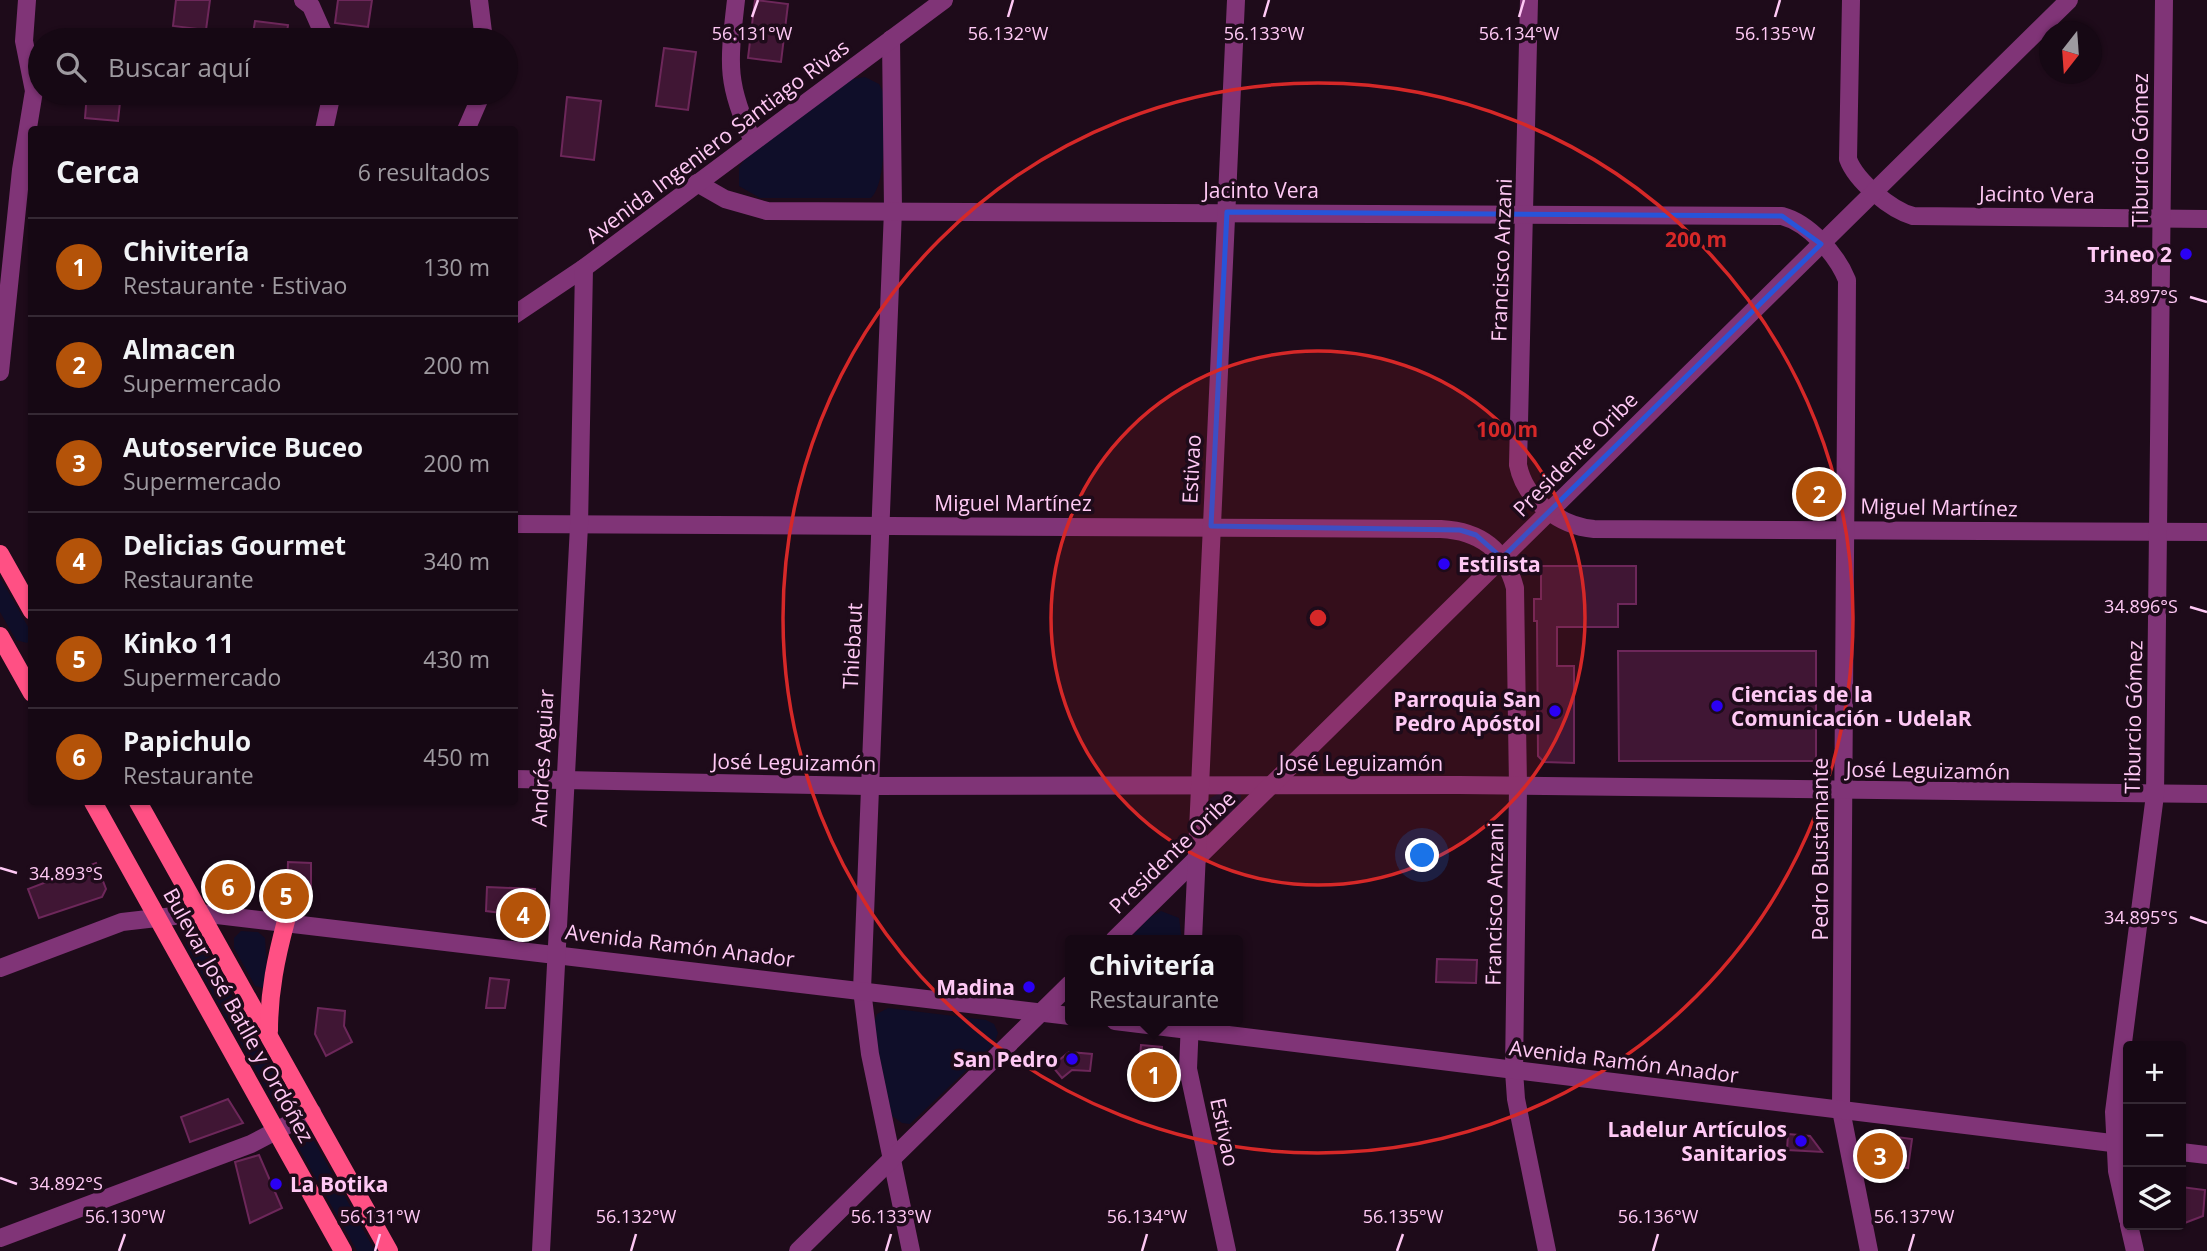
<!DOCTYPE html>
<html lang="es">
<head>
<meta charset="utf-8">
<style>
	body { margin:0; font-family:"Open Sans",sans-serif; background:#231622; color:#f1f3f6 }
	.controls { position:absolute; right:21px; bottom:21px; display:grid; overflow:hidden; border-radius:7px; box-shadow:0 2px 5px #0004 }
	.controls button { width:63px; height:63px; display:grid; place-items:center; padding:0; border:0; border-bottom:2px solid #352934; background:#160814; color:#f1f3f6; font:35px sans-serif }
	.compass { position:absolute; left:2039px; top:21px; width:63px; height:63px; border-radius:50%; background:#160814; box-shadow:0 2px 5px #0004; rotate:197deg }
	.you { position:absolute; left:1423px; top:856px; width:24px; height:24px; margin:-18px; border:5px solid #fff; border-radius:50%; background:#1a73e8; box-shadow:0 0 0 10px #1a73e833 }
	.badge { display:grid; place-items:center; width:46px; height:46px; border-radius:50%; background:#b45309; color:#fff; font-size:23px; font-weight:700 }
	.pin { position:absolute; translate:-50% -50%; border:4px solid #fff; box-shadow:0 2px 7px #0006 }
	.popup { position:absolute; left:1065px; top:935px; width:178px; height:91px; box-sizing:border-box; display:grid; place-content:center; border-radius:7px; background:#160814; filter:drop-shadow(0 2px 5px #0005); font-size:23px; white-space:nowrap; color:#9e9aa0 }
	.popup b { font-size:26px; color:#f1f3f6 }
	.popup::after { content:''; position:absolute; left:50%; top:100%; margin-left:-14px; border:14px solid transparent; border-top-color:#160814 }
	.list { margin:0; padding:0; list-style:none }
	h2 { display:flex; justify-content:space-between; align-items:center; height:91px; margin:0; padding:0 28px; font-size:30px }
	h2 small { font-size:23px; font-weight:400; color:#9e9aa0 }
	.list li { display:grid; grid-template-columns:46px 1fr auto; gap:21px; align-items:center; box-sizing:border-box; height:98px; padding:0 28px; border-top:2px solid #352934 }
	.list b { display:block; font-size:26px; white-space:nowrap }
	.list p { margin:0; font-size:23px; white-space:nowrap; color:#9e9aa0 }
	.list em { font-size:23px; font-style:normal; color:#9e9aa0 }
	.icon { flex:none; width:38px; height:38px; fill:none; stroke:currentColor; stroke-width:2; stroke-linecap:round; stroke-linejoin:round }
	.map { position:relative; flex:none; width:2207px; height:1251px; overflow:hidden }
	.search { position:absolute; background:#160814; box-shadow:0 2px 5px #0004; left:28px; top:28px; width:490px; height:77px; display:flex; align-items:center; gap:18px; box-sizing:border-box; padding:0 24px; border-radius:38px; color:#9e9aa0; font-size:26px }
	.panel { position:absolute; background:#160814; box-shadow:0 2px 5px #0004; left:28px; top:126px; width:490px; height:679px; border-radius:7px }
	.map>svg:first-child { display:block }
</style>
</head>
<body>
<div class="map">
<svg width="2207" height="1251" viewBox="0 0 2207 1251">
	<rect width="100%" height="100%" fill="#1e0b1a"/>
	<g fill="#0f0e29">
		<path d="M865,77l14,7 4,8c1,25 5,89 -12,106h-111l-21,-12v-19l9,-12 104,-76z"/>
		<path d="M0,577l31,55v7l-4,4 -11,-3 -16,-28z"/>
		<path d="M1231,794l10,1v8l-20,21 -12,-1 1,-25 8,-4z"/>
		<path d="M1161,911l18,7 3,22h-54l22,-23z"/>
		<path d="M241,931l17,1 7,6 3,44 -5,6 -8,-2 -21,-38v-10z"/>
		<path d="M194,935l6,4 92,163 -1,6 -6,7 -7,-5 -92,-164 1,-7z"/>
		<path d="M888,1008l98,12 8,4 4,9 -4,11 -84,80 -8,-1 -10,-7 -19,-91 4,-11z"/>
		<path d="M304,1127l3,1 68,123h-18l-65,-115z"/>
	</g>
	<g fill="#401634" stroke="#6d275a" stroke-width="2">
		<path d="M176,0h34l-4,30 -33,-4z"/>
		<path d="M338,0h34l-4,27 -33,-4z"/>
		<path d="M755,0l33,4 -7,58 -33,-4z"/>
		<path d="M255,21l33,4 -2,15h-34z"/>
		<path d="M664,48l32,4 -8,58 -32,-4z"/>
		<path d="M87,93h34l-3,28 -33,-3z"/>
		<path d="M567,97l34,4 -7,59 -33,-4z"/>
		<path d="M1541,566h95v38h-18v23h-61v39h17v97l-30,-1 -6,-6 -1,-135h-3v-22h7z"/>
		<path d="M1618,651h198v110h-197z"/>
		<path d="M288,862l23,1v29l-24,-1z"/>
		<path d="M96,863l10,26 -4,8 -63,21 -11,-29z"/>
		<path d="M487,887l48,2 -2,28 -47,-6z"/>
		<path d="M1437,959l40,1 -1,23 -40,-1z"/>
		<path d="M490,978l19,2 -4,28h-19z"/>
		<path d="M318,1008l27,3 -1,15 8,16 -26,14 -11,-22z"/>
		<path d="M1141,1045l21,2 -1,12 6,5 4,22 -34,6z"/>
		<path d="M1069,1052l23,2 -2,17 -18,-1 -10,8 -10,-12z"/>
		<path d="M228,1099l15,24 -53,19 -9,-25z"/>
		<path d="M1788,1134l22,2 12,16 -35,-2z"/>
		<path d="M1875,1134l37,5 -4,29 -36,-5 -3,-15h4z"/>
		<path d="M259,1155l23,53 -32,15 -15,-61z"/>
		<path d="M2181,1187l24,3 -2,26 -21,8z"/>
	</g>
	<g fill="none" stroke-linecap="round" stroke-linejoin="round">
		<g stroke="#803477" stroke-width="18">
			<path d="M303,0l8,6 15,34"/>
			<path d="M479,0l5,40"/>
			<path d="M736,0c-7,62 -11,83 17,141"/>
			<path d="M1529,0l-11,465c7,35 42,61 76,64l613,3"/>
			<path d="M1851,0l-3,159c8,22 43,51 65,57l294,3"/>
			<path d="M891,39l2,171 -31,780 8,64 41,197"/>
			<path d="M324,130l8,-37"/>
			<path d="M466,130l16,-37"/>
			<path d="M697,183l28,16 42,12 1015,5c27,7 55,39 65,64l-6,830 28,141"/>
			<path d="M514,315l70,-47 360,-268"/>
			<path d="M0,372l21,-202 13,-79 -10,-50 3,-41"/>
			<path d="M514,524l927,5c39,2 64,21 74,59l3,199 -4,284 2,28 31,152"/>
			<path d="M514,779l354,7 591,-1 748,9"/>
			<path d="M1114,940l955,-940"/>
			<path d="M1193,940l43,-940"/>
			<path d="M0,968l122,-46 78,-9 870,103"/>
			<path d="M1115,1021l1013,124"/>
			<path d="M1190,1021l-2,48 39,182"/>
			<path d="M2181,1152l26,3"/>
			<path d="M2128,1220l-11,-49 -3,-59 41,-317 9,-795"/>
			<path d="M2129,1225l6,26"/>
			<path d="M0,1238l251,-94 61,-32"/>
			<path d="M541,1251l38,-725 5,-258"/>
			<path d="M798,1251l272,-267"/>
		</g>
		<g stroke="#ff5084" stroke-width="18">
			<path d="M0,554l32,57"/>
			<path d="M0,636l32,57"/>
			<path d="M93,802l250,449"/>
			<path d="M138,802l251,449"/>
			<path d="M269,1031c0,-39 7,-73 17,-110"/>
		</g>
	</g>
	<path fill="none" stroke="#2854d9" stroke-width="5" stroke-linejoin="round" d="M1227,212l555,4 39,28 -319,314 -26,-23 -16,-5 -249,-4z"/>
	<path fill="none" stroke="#ffc9f5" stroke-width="2.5" d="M752,17l6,-17M1008,17l5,-17M1264,17l5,-17M1519,17l5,-17M1775,17l5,-17M2190,297l17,5M2190,607l17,5M0,868l17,5M2190,917l17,6M0,1178l17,6M119,1251l6,-17M375,1251l5,-17M631,1251l5,-17M886,1251l5,-17M1142,1251l5,-17M1397,1251l6,-17M1653,1251l5,-17M1909,1251l5,-17"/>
	<circle cx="1318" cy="618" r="267" fill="#d62828" fill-opacity=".12"/>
	<g fill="none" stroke="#d62828" stroke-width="3.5">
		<circle cx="1318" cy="618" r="267"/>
		<circle cx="1318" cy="618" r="535"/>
	</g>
	<g fill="#2b00f4" stroke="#1e0b1a" stroke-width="2.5">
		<circle cx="2186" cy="254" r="7"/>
		<circle cx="1444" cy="564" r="7"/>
		<circle cx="1717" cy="706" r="7"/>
		<circle cx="1555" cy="711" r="7"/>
		<circle cx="1029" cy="987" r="7"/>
		<circle cx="1072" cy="1059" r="7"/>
		<circle cx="1801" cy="1141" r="7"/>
		<circle cx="276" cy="1184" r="7"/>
	</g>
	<g text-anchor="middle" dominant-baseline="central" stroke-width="7" stroke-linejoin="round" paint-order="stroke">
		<g font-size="21" fill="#ffc9f5" stroke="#1e0b1a">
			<text transform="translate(717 141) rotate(-37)">Avenida Ingeniero Santiago Rivas</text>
			<text transform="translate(2140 150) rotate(-90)">Tiburcio Gómez</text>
			<text x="1261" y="190">Jacinto Vera</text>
			<text transform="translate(2037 194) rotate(1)">Jacinto Vera</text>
			<text transform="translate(1501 260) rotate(-88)">Francisco Anzani</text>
			<text transform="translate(1575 454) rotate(-45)">Presidente Oribe</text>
			<text transform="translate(1191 469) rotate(-87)">Estivao</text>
			<text x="1013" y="503">Miguel Martínez</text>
			<text transform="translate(1939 507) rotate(1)">Miguel Martínez</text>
			<text transform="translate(852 646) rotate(-87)">Thiebaut</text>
			<text transform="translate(2133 717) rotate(-89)">Tiburcio Gómez</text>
			<text transform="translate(542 758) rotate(-87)">Andrés Aguiar</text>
			<text transform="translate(794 762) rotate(1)">José Leguizamón</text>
			<text x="1361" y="763">José Leguizamón</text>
			<text transform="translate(1928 770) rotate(1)">José Leguizamón</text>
			<text transform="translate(1820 849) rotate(-90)">Pedro Bustamante</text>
			<text transform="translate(1172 852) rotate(-44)">Presidente Oribe</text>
			<text transform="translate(1494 904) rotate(-89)">Francisco Anzani</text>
			<text transform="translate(680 945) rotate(7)">Avenida Ramón Anador</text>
			<text transform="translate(239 1015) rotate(61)">Bulevar José Batlle y Ordóñez</text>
			<text transform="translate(1624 1061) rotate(7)">Avenida Ramón Anador</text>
			<text transform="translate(1225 1132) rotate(78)">Estivao</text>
		</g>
		<g font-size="21" font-weight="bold" fill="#ffc9f5" stroke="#1e0b1a" text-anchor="end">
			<text x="2172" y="254">Trineo 2</text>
			<text x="1458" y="564" text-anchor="start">Estilista</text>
			<text x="1731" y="694" text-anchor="start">Ciencias de la<tspan x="1731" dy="24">Comunicación - UdelaR</tspan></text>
			<text x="1541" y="699">Parroquia San<tspan x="1541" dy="24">Pedro Apóstol</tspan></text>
			<text x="1015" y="987">Madina</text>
			<text x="1058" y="1059">San Pedro</text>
			<text x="1787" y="1129">Ladelur Artículos<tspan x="1787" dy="24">Sanitarios</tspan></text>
			<text x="290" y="1184" text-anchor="start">La Botika</text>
		</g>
	</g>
	<g font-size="18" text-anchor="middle" fill="#ffc9f5" stroke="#1e0b1a" stroke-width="7" stroke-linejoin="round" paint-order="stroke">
		<text x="752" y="40">56.131°W</text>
		<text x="1008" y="40">56.132°W</text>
		<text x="1264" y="40">56.133°W</text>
		<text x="1519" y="40">56.134°W</text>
		<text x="1775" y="40">56.135°W</text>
		<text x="2141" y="303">34.897°S</text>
		<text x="2141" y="613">34.896°S</text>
		<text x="66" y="880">34.893°S</text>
		<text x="2141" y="924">34.895°S</text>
		<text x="66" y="1190">34.892°S</text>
		<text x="125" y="1223">56.130°W</text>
		<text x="380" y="1223">56.131°W</text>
		<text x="636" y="1223">56.132°W</text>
		<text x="891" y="1223">56.133°W</text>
		<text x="1147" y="1223">56.134°W</text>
		<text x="1403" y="1223">56.135°W</text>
		<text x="1658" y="1223">56.136°W</text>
		<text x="1914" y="1223">56.137°W</text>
	</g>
	<circle cx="1318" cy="618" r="10" fill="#d62828" stroke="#1e0b1a" stroke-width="3.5"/>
	<g font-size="21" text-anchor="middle" font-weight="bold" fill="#d62828" stroke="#1e0b1a" stroke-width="7" stroke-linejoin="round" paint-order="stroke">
		<text x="1696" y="247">200 m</text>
		<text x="1507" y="437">100 m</text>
	</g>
</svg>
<div class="controls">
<button>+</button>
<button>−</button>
<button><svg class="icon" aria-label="layers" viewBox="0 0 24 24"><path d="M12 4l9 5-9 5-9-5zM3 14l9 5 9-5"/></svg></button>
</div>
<svg class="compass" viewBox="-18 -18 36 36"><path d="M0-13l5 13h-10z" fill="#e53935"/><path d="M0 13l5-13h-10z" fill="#9e9aa0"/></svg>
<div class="you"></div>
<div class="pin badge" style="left:1154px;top:1075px">1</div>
<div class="popup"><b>Chivitería</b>Restaurante</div>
<div class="pin badge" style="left:1819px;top:494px">2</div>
<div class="pin badge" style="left:1880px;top:1156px">3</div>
<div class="pin badge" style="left:523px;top:915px">4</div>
<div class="pin badge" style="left:286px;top:896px">5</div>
<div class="pin badge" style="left:228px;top:887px">6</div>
<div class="search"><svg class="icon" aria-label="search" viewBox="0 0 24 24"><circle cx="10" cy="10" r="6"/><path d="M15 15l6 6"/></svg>Buscar aquí</div>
<section class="panel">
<h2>Cerca<small>6 resultados</small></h2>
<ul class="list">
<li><span class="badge">1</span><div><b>Chivitería</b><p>Restaurante · Estivao</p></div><em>130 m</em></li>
<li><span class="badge">2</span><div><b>Almacen</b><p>Supermercado</p></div><em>200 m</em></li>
<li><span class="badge">3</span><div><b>Autoservice Buceo</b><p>Supermercado</p></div><em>200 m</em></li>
<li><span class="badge">4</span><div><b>Delicias Gourmet</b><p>Restaurante</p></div><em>340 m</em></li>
<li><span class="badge">5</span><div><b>Kinko 11</b><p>Supermercado</p></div><em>430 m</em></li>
<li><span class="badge">6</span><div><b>Papichulo</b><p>Restaurante</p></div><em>450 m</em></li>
</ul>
</section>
</div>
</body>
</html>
